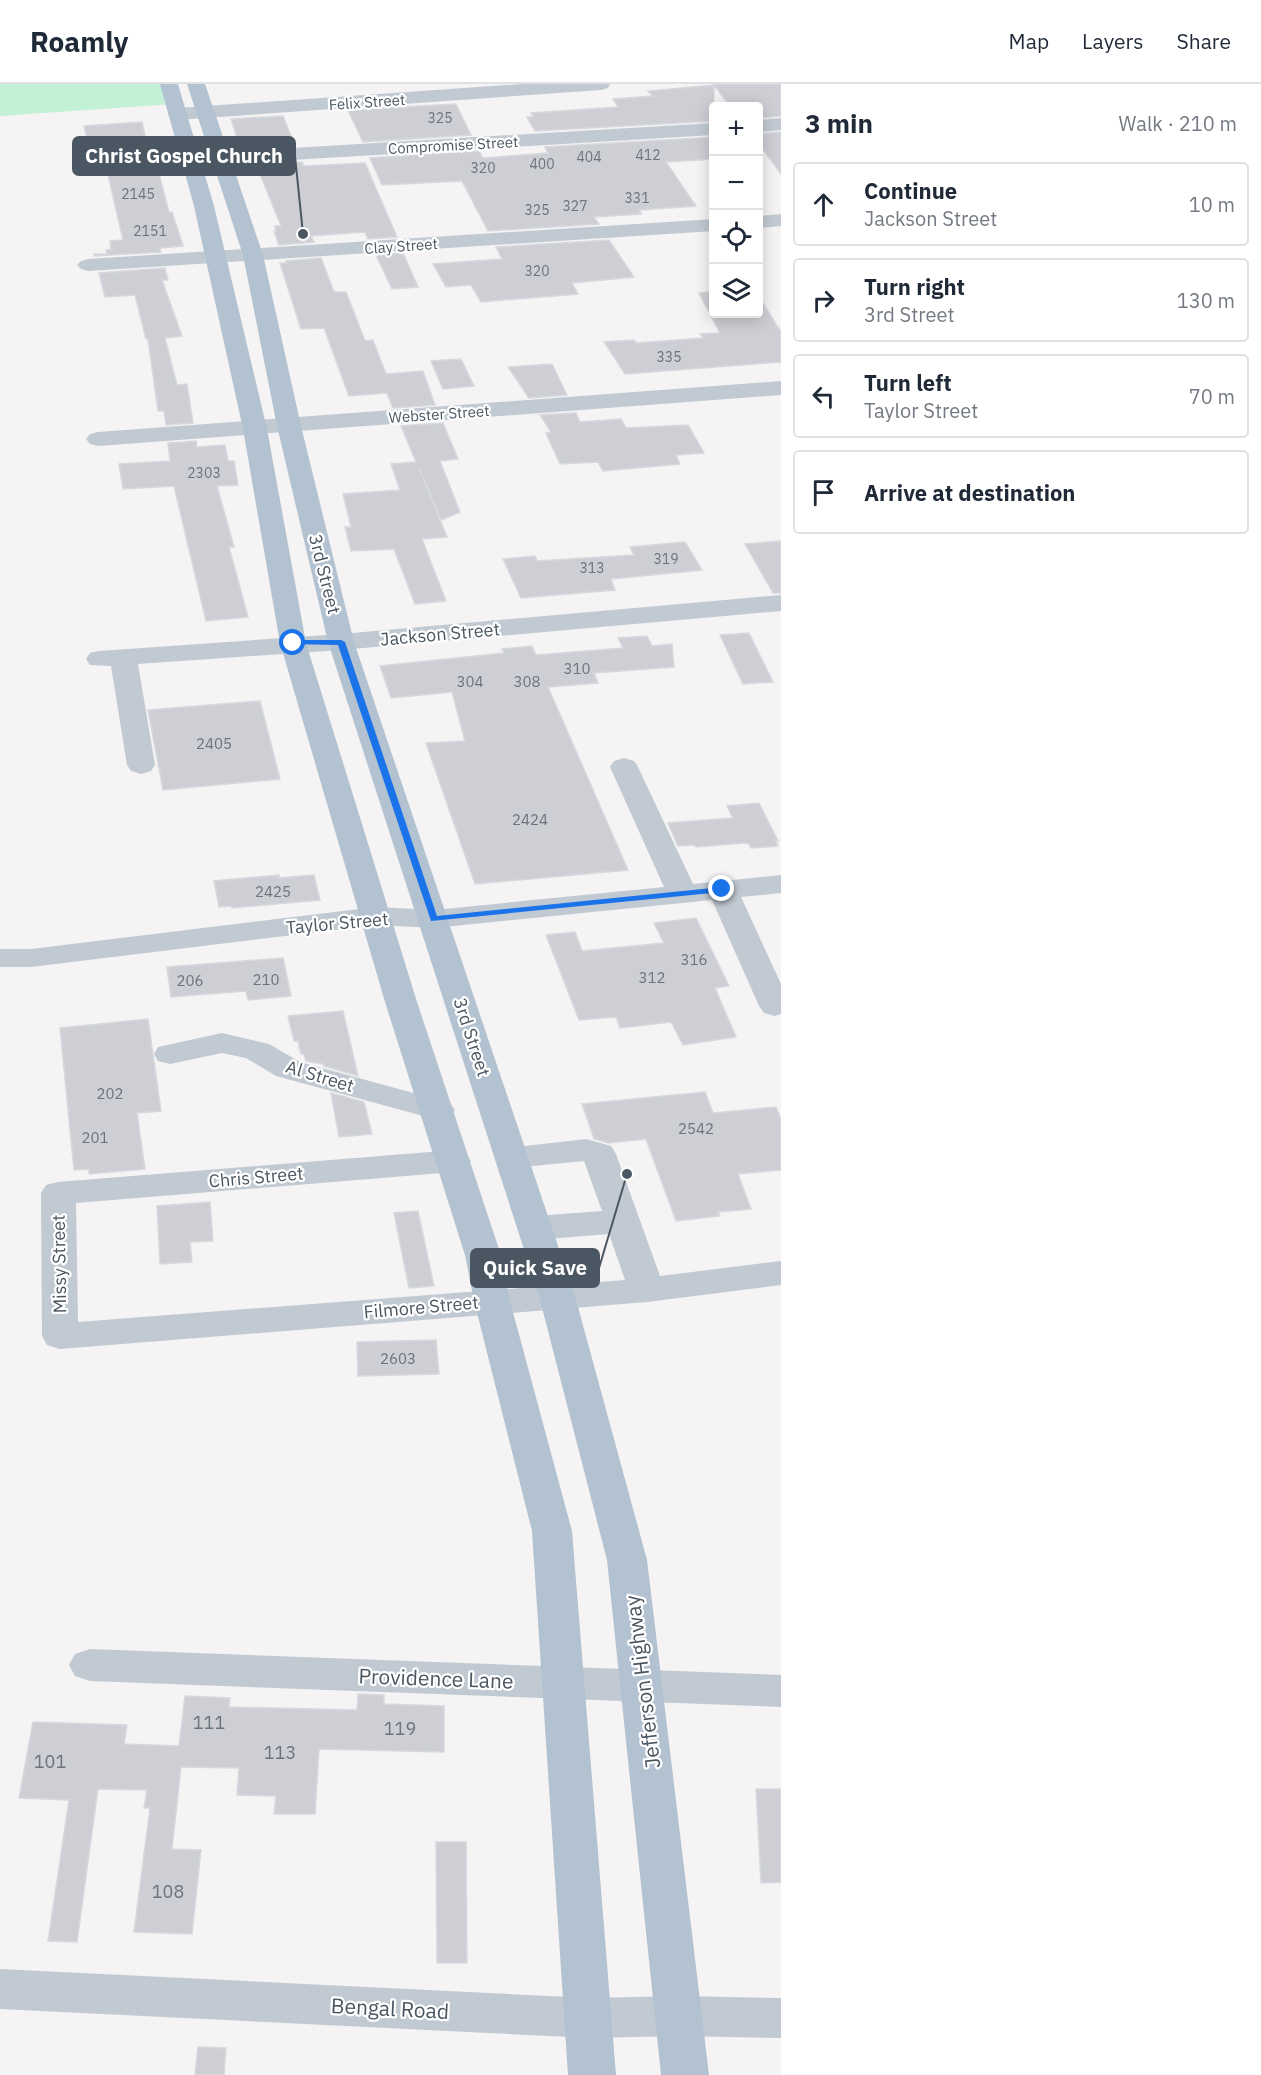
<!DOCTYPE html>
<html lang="en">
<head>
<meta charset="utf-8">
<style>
	body { margin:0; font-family:"IBM Plex Sans",sans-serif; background:#f2f2f3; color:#1f2937 }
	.controls { position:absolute; right:18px; top:18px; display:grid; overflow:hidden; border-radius:6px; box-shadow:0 3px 15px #0003 }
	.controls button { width:54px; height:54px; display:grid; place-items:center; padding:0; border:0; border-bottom:2px solid #e0e1e3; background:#fff; color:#1f2937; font:30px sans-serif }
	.stop { position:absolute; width:18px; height:18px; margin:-14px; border:4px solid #1a73e8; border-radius:50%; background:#fff }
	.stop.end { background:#1a73e8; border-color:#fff; box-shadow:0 2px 6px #0008 }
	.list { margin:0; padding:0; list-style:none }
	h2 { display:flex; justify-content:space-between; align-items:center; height:78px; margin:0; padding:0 24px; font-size:26px }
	h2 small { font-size:20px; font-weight:400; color:#747a83 }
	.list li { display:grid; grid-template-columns:39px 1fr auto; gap:18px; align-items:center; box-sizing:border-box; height:84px; margin:0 12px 12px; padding:0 12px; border:2px solid #e0e1e3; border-radius:6px }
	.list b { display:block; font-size:22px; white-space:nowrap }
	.list p { margin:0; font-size:20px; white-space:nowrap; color:#747a83 }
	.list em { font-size:20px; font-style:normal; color:#747a83 }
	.icon { flex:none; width:33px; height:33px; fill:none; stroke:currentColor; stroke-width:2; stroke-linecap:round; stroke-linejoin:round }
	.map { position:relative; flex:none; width:781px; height:1991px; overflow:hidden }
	header { display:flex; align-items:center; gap:36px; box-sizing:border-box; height:84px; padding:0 30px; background:#fff; border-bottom:2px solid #e0e1e3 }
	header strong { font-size:28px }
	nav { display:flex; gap:33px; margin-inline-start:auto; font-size:21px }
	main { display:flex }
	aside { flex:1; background:#fff }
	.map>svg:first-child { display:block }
</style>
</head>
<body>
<header>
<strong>Roamly</strong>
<nav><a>Map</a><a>Layers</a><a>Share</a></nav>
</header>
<main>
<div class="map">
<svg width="781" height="1991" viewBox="0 0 781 1991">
	<rect width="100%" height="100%" fill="#f5f3f3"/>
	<path fill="#c3f1d5" d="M0,0h170l4,20 -174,12z"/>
	<g fill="#cdcfd5" stroke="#d7d9de" stroke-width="1.5">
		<path d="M713,0h68v32l-22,2v-12h-29z"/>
		<path d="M714,1v36l-179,10 -8,-14h7l-3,-4 87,-6 -5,-8 40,-3 -5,-5z"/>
		<path d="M456,20l15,31 -108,7 -15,-32z"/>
		<path d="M283,32l12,30 -44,2 -2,-5 -10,1 -8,-25z"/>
		<path d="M142,38l4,18h4l19,72h3l11,34 -23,2 1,4 -66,4 -1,-2h13l-1,-4 5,-1 -1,-8 13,-1 -19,-83 -12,1 -8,-32z"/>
		<path d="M781,48v42l-22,-30v-10z"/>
		<path d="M714,53v22l-48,3 30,44 -57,4 2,4 -47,3 5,7 -111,7 -26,-50 -80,4 -12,-27 109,-7 4,7 65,-5 -3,-6z"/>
		<path d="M302,78l2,4 61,-3 32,74 -29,2 -3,-7 -54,4 3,6 -35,3 -5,-14h2l-1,-5h6l-25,-62z"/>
		<path d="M609,156l25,37 -62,6 6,11 -97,8 -10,-17 -25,2 -13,-23 69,-5 -6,-12z"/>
		<path d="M403,169l15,34 -26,2 -16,-34z"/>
		<path d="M321,174l13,34h12l19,49 8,-1 13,34 37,-3 12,34 -42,3 -6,-15 -38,3 -25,-68 -23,1 -21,-66h7l-1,-2z"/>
		<path d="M165,184l3,12h-6l20,56 -17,2 12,47 10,-1 6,39 -27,2 -2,-14h-6l-10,-72h-2l-11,-44 -30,2 -6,-24z"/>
		<path d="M714,207v23h45v-17l22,35v30l-156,12 -21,-32 30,-2 2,3 68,-5 -4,-4 20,-1 -21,-40z"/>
		<path d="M461,275l13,27 -31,3 -12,-28z"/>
		<path d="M552,280l15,31 -38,3 -21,-31z"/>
		<path d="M576,329l4,9 41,-3 5,9 62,-3 16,28 -28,2 4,9 -77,7 -5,-9 -38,2 -14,-31 5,-1 -11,-17z"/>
		<path d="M443,339l15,36 -18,2 20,51 -19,8 -22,-52 28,69 -25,2 24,62 -31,3 -21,-55 -43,2 -6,-24h6l-8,-33 57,-4 -9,-26 25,-2 -15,-36z"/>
		<path d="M196,357l1,6 28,-2 3,16h6l4,24 -21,1 17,61h-5l19,70 -42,4 -32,-135 -51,3 -4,-25 51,-3 -2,-18z"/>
		<path d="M781,457v52h-8l-28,-49z"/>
		<path d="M685,458l17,28 -91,9 4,11 -94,8 -18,-39 32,-3 2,5 97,-6 -4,-8z"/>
		<path d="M749,549l24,49 -30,2 -23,-49z"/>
		<path d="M647,552l5,10 20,-2 2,23 -80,6 4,10 -50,4 80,183 -153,14 -49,-141 39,-2 -13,-49 -61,6 -11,-32 124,-13 -2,-4 30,-3 4,9 87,-7 -5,-10z"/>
		<path d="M260,617l20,78 -117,11 -15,-80z"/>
		<path d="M759,719l19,38h-2l2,5 -27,2 -2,-4 -4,-1 -49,4 -1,-2 -17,1 -10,-23 65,-5 -6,-12z"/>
		<path d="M279,791v3l35,-3 6,25 -88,8v-2l-13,1 -5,-26z"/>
		<path d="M696,834l33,68 -14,2 21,49 -53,8 -12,-23 -51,6 -4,-11 -37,3 -33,-85 29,-3 7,19 82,-8 -10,-20z"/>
		<path d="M283,874l8,38 -43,4 -2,-9 -75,6 -4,-30z"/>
		<path d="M343,927l15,65 -34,-10 -1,-2 -17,-3 -2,-7h-3l-3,-13h-4l-6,-25z"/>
		<path d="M148,935l13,92 -24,2 8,56 -56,5v-5l-15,1 -14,-142z"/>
		<path d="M705,1008l8,21 63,-6 5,13v50l-43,4 13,35 -33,3 2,4 -44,5 -30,-82 -37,4 -15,-4 -12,-35z"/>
		<path d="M331,1009l33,9 8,32 -33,3z"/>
		<path d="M210,1118l3,39 -23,1 2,20 -32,2 -3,-58z"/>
		<path d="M418,1127l16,75 -25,2 -15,-75z"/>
		<path d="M436,1256l3,34 -81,2 -1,-34z"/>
		<path d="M358,1610l26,1v9l60,2v46l-125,-3 -4,65h-41l2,-18 -39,-1 2,-27 -58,-1 -9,82 29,1 -9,84 -58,-2 16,-124h-6l3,-18 -49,-1 -21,153 -29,-1 21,-141 -50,-2 14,-76 94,3 -3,19 55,2 6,-50 45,2 -1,9 128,3z"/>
		<path d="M756,1705h25v93l-20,1z"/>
		<path d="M436,1758h30l1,121h-30z"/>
		<path d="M198,1963l28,1 -2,27h-29z"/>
	</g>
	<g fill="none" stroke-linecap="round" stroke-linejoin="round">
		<g fill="#c1cad2" fill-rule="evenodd">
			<path d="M522,0h88l-2,4 -7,2 -424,30 -7,-2 -2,-4 2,-4 7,-2z"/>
			<path d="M781,34v12l-23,2v-12z"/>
			<path d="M714,39v12l-523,31 -7,-2 -3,-4 3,-4 7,-2z"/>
			<path d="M781,130v12l-23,2v-12z"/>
			<path d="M714,135v12l-626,40 -7,-2 -4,-4 4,-4 7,-2z"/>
			<path d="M781,297v14l-683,51 -8,-2 -4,-5 4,-5 8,-2z"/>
			<path d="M781,511v16l-440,39 -203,14 17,101 -4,6 -10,3 -10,-3 -4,-6 -16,-99 -21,-1 -4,-6 4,-6 9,-2 242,-17z"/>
			<path d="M624,674l10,3 4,6 55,117 88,-9v18l-40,4 40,87v30l-6,2 -11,-3 -5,-7 -47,-106 -278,28 -58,-3 -345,42h-31v-18h31l345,-42 58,3 230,-23 -54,-120 4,-6z"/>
			<path d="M222,949l47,11 31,18 150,41 5,7 -5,7 -12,3 -162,-44 -30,-18 -24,-5 -52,11 -12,-3 -4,-7 4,-7z"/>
			<path d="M586,1055l25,7 5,8 44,122 121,-15v24l-134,17 -587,47 -13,-4 -5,-9 -1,-143 5,-8 12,-3 396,-32 12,3 5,8 -5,8 -12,3 -378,31 2,119 547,-42 -16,-46 -74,6 -12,-4 -6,-8 6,-8 12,-4 67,-5 -18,-50 -72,7 -12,-3 -5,-8 5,-8z"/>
			<path d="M90,1565l691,26v32l-691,-26 -15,-5 -6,-11 6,-11z"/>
			<path d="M0,1885l590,29 89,-2 102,2v40l-102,-2 -89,2 -590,-29z"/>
		</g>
		<g fill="#b3c2d1" fill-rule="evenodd">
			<path d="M160,0h18l36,122 53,223 39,214 111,359 84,253 9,46 62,230 44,544h-48l-36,-544 -58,-230 -9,-46 -80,-253 -105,-359 -37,-214 -49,-223z"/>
			<path d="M187,0h18l58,171 38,171 53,216 221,654 72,264 62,515h-48l-54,-515 -68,-264 -211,-654 -51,-216 -34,-171z"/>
		</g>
	</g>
	<path fill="#1a73e8" d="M293,556h48l4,2 92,274 285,-29 4,2 -4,3 -291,29 -93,-276 -48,-1v-3z"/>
	<g text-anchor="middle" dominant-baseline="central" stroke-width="4.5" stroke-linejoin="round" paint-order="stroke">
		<g font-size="14" fill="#6b747e">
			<text x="440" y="34">325</text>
			<text x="648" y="71">412</text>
			<text x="589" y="73">404</text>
			<text x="542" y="80">400</text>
			<text x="483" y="84">320</text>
			<text x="138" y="110">2145</text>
			<text x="637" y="114">331</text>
			<text x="575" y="122">327</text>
			<text x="537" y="126">325</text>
			<text x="150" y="147">2151</text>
			<text x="537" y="187">320</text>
			<text x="669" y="273">335</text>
			<text x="204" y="389">2303</text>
			<text x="666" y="475">319</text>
			<text x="592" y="484">313</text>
		</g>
		<g font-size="15" fill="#4a5661" stroke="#fff">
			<text transform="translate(367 18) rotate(-4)">Felix Street</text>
			<text transform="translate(453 61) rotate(-3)">Compromise Street</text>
			<text transform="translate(401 162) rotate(-4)">Clay Street</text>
			<text transform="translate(439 330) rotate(-4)">Webster Street</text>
		</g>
		<g font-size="15" fill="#6b747e">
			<text x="577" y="584">310</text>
			<text x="470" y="597">304</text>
			<text x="527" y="597">308</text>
			<text x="214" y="659">2405</text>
			<text x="530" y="735">2424</text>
			<text x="273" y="807">2425</text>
			<text x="694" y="875">316</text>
			<text x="652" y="893">312</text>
			<text x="266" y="895">210</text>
			<text x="190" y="896">206</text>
			<text x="110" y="1009">202</text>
			<text x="696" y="1044">2542</text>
			<text x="95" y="1053">201</text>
			<text x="398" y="1274">2603</text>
		</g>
		<g font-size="18" fill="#4a5661" stroke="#fff">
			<text transform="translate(325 490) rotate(76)">3rd Street</text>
			<text transform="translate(440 550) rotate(-5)">Jackson Street</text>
			<text transform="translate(337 839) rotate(-5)">Taylor Street</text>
			<text transform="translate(472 953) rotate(72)">3rd Street</text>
			<text transform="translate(320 992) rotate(17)">Al Street</text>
			<text transform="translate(256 1093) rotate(-5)">Chris Street</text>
			<text transform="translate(59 1180) rotate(-91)">Missy Street</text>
			<text transform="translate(421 1223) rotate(-5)">Filmore Street</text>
		</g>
		<g font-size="18" fill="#6b747e">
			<text x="209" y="1638">111</text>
			<text x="400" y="1644">119</text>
			<text x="280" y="1668">113</text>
			<text x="50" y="1677">101</text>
			<text x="168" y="1807">108</text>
		</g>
		<g font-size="21" fill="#4a5661" stroke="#fff">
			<text transform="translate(436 1594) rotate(2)">Providence Lane</text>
			<text transform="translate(642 1598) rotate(-97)">Jefferson Highway</text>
			<text transform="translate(390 1924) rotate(3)">Bengal Road</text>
		</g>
	</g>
	<path fill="none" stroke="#4a5661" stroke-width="2" d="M303 150L295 72M627 1090L599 1184"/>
	<g fill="#4a5661" stroke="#fff" stroke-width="2">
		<circle cx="303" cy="150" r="6"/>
		<circle cx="627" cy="1090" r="6"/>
	</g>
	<g fill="#4a5661" stroke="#4a5661" stroke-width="2">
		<rect x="73" y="53" width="222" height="38" rx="6"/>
		<rect x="471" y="1165" width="128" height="38" rx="6"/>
	</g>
	<g font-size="20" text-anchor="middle" font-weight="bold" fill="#fff">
		<text x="184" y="79">Christ Gospel Church</text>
		<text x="535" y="1191">Quick Save</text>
	</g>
</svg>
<div class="controls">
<button>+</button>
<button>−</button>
<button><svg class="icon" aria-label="locate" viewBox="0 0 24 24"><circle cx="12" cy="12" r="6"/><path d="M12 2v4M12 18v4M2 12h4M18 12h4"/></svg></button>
<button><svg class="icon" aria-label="layers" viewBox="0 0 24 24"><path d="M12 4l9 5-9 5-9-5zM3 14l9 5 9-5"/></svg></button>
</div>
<div class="stop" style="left:293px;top:559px"></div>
<div class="stop end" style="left:722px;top:805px"></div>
</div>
<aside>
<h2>3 min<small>Walk · 210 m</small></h2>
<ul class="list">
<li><svg class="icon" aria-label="ahead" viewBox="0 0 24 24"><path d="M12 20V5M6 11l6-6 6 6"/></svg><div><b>Continue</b><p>Jackson Street</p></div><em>10 m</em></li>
<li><svg class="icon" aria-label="right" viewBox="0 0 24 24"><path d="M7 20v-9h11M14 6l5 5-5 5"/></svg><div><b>Turn right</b><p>3rd Street</p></div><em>130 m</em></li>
<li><svg class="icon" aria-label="left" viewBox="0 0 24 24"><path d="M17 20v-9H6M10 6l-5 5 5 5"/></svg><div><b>Turn left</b><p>Taylor Street</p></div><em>70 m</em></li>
<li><svg class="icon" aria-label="arrive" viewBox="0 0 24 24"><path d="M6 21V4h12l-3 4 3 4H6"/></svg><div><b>Arrive at destination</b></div></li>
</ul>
</aside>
</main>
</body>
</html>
